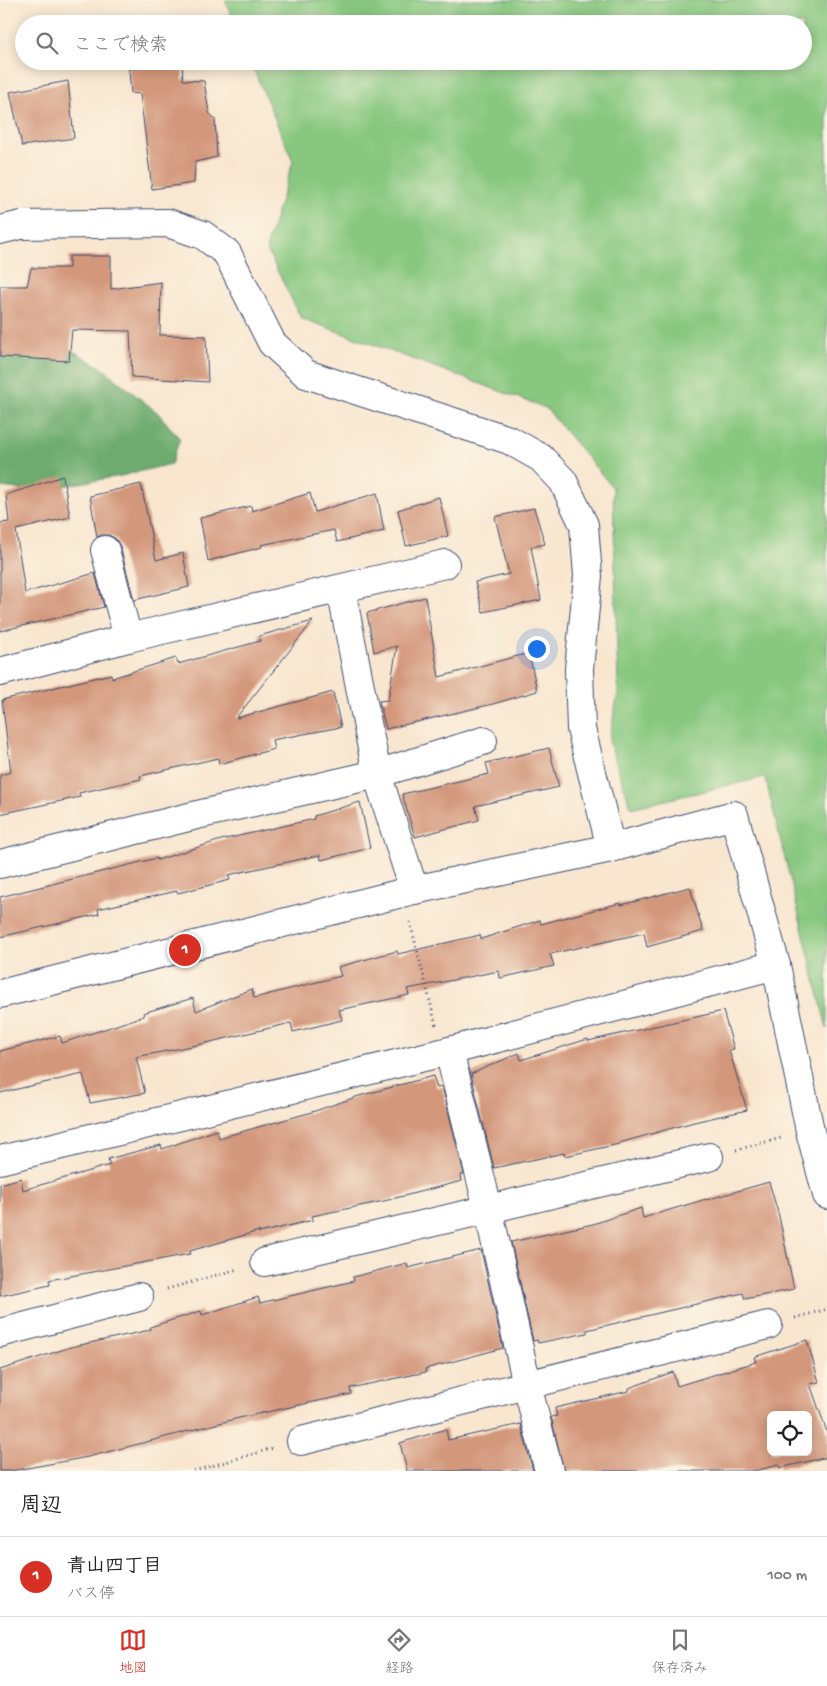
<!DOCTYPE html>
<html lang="ja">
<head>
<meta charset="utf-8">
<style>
	body { margin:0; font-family:"Gochi Hand","Klee One",sans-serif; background:#f2f2f2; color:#222 }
	.controls { position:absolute; right:15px; bottom:15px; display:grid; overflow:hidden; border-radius:8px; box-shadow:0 2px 12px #0003 }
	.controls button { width:45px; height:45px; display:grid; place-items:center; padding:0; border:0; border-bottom:1px solid #e0e0e0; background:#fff; color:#222; font:25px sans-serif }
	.you { position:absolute; left:536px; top:648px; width:18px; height:18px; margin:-12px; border:4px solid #fff; border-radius:50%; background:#1a73e8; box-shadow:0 0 0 8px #1a73e833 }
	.badge { display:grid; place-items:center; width:32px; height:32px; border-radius:50%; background:#d93025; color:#fff; font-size:16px; font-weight:700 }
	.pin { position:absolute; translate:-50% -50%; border:2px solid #fff; box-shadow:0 1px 5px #0006 }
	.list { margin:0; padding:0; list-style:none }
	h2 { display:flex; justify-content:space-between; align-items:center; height:65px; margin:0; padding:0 20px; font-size:21px }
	h2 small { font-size:16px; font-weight:400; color:#767676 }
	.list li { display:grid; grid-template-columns:32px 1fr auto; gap:15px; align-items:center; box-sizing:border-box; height:80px; padding:0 20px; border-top:1px solid #e0e0e0 }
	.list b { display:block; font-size:19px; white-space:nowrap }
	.list p { margin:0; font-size:16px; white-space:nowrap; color:#767676 }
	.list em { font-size:16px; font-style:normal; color:#767676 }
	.icon { flex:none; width:28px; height:28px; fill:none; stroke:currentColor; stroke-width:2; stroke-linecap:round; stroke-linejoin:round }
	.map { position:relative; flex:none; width:827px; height:1471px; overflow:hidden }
	.search { position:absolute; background:#fff; box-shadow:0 2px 12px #0003; left:15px; right:15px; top:15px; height:55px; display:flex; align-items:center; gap:12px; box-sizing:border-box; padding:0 18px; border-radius:28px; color:#767676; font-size:19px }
	.sheet { height:145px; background:#fff }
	nav { display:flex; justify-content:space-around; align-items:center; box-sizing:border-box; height:70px; border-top:1px solid #e0e0e0; background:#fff; font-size:14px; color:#767676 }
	nav a { display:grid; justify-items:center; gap:2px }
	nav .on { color:#d93025 }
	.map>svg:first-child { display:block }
</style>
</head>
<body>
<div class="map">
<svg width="827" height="1471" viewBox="0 0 827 1471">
	<rect width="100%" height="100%" fill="#fcf5e5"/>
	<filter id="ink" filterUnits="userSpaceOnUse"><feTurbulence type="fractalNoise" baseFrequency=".02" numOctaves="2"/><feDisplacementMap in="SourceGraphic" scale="10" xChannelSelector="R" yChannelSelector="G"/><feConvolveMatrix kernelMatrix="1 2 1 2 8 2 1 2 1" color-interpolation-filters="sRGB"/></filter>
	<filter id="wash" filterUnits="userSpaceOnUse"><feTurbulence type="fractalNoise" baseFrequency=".0096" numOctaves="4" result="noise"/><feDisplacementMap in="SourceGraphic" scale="20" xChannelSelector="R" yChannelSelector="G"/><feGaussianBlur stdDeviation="1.12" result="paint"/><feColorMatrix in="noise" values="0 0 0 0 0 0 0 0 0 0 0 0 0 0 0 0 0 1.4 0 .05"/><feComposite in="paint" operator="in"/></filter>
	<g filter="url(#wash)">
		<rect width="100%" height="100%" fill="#f8e6cf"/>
		<path fill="#87c77f" stroke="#517b6e" d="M225,0h602v1029l-62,-252 -134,31 -22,-67 9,-49 -5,-204 -67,-80 -245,-90 -35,-70 27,-87 -43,-100h553v-37h-568z"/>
		<path fill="#6dac6e" stroke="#446e66" d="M0,309l101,58 57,46 22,26 -9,25 -50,12 -88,15 -33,-4z"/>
		<g id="blocks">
			<g fill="#d3977b" fill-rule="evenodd">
				<path d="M128,61h54l1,19 21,1 5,32 6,6 2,38 -22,5 -1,21 -42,6 -12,-95 -9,-1z"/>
				<path d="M68,81l6,57 -52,8 -12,-54z"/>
				<path d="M69,256h42v33l50,-7 -1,53 46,1 2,46 -76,-5 -2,-46 -58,-1 -3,31 -69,-4v-71h27l4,-18h38z"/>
				<path d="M63,476l7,41 -54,13 9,63 70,-20 9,34 -104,24v-108l9,-1 -3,-27z"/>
				<path d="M141,484l15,76 27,-7 6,34 -55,13 -14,-54 -4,-7 -7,-4h-7l-5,2 -7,-41z"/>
				<path d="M310,493l5,19 62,-19 7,38 -47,11 -3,-12 -73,15 1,2 -54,14 -8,-43 51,-12 1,5z"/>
				<path d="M439,497l9,39 -42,10 -8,-36z"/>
				<path d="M534,508l11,36 -14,3 10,53 -58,12 -8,-30 34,-8 -14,-57z"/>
				<path d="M425,597l14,80 90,-24 8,38 -44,13 -107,25 -7,-28 9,-1 9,-54 -23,6 -7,-39z"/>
				<path d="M313,621l-77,97 97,-26 8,35 -69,13 2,9 -55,15 -1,-6 -78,18 1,3 -62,14 1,4 -80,17v-39l11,-3 -9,-72 109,-26 1,4 64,-20 2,6 82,-23 -1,-5z"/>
				<path d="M549,748l10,39 -84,19 4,14 -64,17 -13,-43 87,-20 -3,-11z"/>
				<path d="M360,802l10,46 -49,12 -1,-5 -92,20 2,5 -52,13 -1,-2 -79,18 1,5 -99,23v-40l157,-39v2l64,-20 93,-21v-3z"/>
				<path d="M690,887l13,44 -56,16 -3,-14 -94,21 4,12 -54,12 -1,-7 -92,18 2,6 -70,15 3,10 -49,12 -2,-9 -89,21 -66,13 9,36 -55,10 -7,-29 -83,19v-42l60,-15 2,7 82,-27 -1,-3 50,-15 3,13 56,-22 2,9 87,-22 -3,-9 59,-16 1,3 82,-19 1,4 59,-19 1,4 79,-21 1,2z"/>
				<path d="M723,1011l11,38 -5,1 18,60 -53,12 -75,21v1l-54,12 -1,-3 -70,15 -23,-94 48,-21 2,7 67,-21v2z"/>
				<path d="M433,1076l4,12 5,-2 22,88 -3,1 1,6 -78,20 -72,15 1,4 -54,13v-2l-69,20v3l-141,26 1,5 -50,11v-112l21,-6 2,12 87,-25 -2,-6 53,-14 1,4 55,-19 2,8 93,-26 47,-16z"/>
				<path d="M769,1182l10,34 15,73 -49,10 -2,-6 -156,37v3l-49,10 -1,-3 -4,1 -22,-99 82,-18 48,-16 2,10 63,-19v1z"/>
				<path d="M481,1250l22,98 -78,21 1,3 -76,16 1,6 -112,24 -151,39 -77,14h-11v-101l71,-23 79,-17v-3l51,-16 1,4 56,-18 2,6 94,-22 -1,-4 54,-14 1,5z"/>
				<path d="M807,1340l12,42 -9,2 17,48v25l-47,11 -1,-3 -25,6h-190l-13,-54 6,-1 -2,-8 74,-17v-3l44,-16 4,14 79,-24 -2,-5zM771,1415h37v37h-37z"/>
				<path d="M521,1424l12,47h-126l-7,-28 46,-14 2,11z"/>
			</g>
		</g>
	</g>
	<g filter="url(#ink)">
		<use href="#blocks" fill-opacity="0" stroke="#3c4a6f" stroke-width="1"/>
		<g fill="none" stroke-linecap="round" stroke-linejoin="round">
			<defs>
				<g id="minor">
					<path d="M0,230l21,-5 147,-2 35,12 24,18 45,90 34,31 203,66 32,18 22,23 21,44 4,51 -9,93 2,60 30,119"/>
					<path d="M105,550l23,88"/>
					<path d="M341,589l36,185 37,116"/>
					<path d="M0,672l128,-34 317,-74"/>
					<path d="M0,864l197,-49 180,-41 106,-33"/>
					<path d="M0,994l414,-104 197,-42 123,-33 42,150 34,166 17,64"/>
					<path d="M449,1051l39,157 39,177 22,86"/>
					<path d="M0,1160l449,-109 327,-86"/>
					<path d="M265,1262l444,-105"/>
					<path d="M0,1333l139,-36"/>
					<path d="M301,1441l467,-116"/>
				</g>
			</defs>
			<use href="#minor" stroke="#3c4a6f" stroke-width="30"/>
			<g stroke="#3c4a6f" stroke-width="3" stroke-dasharray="1 4" stroke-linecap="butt">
				<path d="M410,922l26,103"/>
				<path d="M736,1150l45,-12"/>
				<path d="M167,1289l71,-20"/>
				<path d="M795,1318l32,-9"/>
				<path d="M194,1471l80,-23"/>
			</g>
			<use href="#minor" stroke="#fff" stroke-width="28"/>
		</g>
	</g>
</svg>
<div class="controls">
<button><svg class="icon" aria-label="locate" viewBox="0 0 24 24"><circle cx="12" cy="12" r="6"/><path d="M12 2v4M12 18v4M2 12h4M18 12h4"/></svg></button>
</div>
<div class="you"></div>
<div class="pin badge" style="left:185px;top:950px">1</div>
<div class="search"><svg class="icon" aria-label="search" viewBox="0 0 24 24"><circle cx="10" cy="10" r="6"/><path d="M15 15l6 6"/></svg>ここで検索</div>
</div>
<section class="sheet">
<h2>周辺<small></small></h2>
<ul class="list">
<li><span class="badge">1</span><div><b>青山四丁目</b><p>バス停</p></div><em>100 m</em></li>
</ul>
</section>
<nav>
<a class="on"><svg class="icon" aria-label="map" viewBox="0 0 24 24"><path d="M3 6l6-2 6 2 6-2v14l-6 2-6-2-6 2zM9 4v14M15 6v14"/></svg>地図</a>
<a><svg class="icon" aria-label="directions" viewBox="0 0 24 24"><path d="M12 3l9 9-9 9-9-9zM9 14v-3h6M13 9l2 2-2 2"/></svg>経路</a>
<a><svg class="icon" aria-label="saved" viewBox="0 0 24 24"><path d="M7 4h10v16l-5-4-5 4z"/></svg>保存済み</a>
</nav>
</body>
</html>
